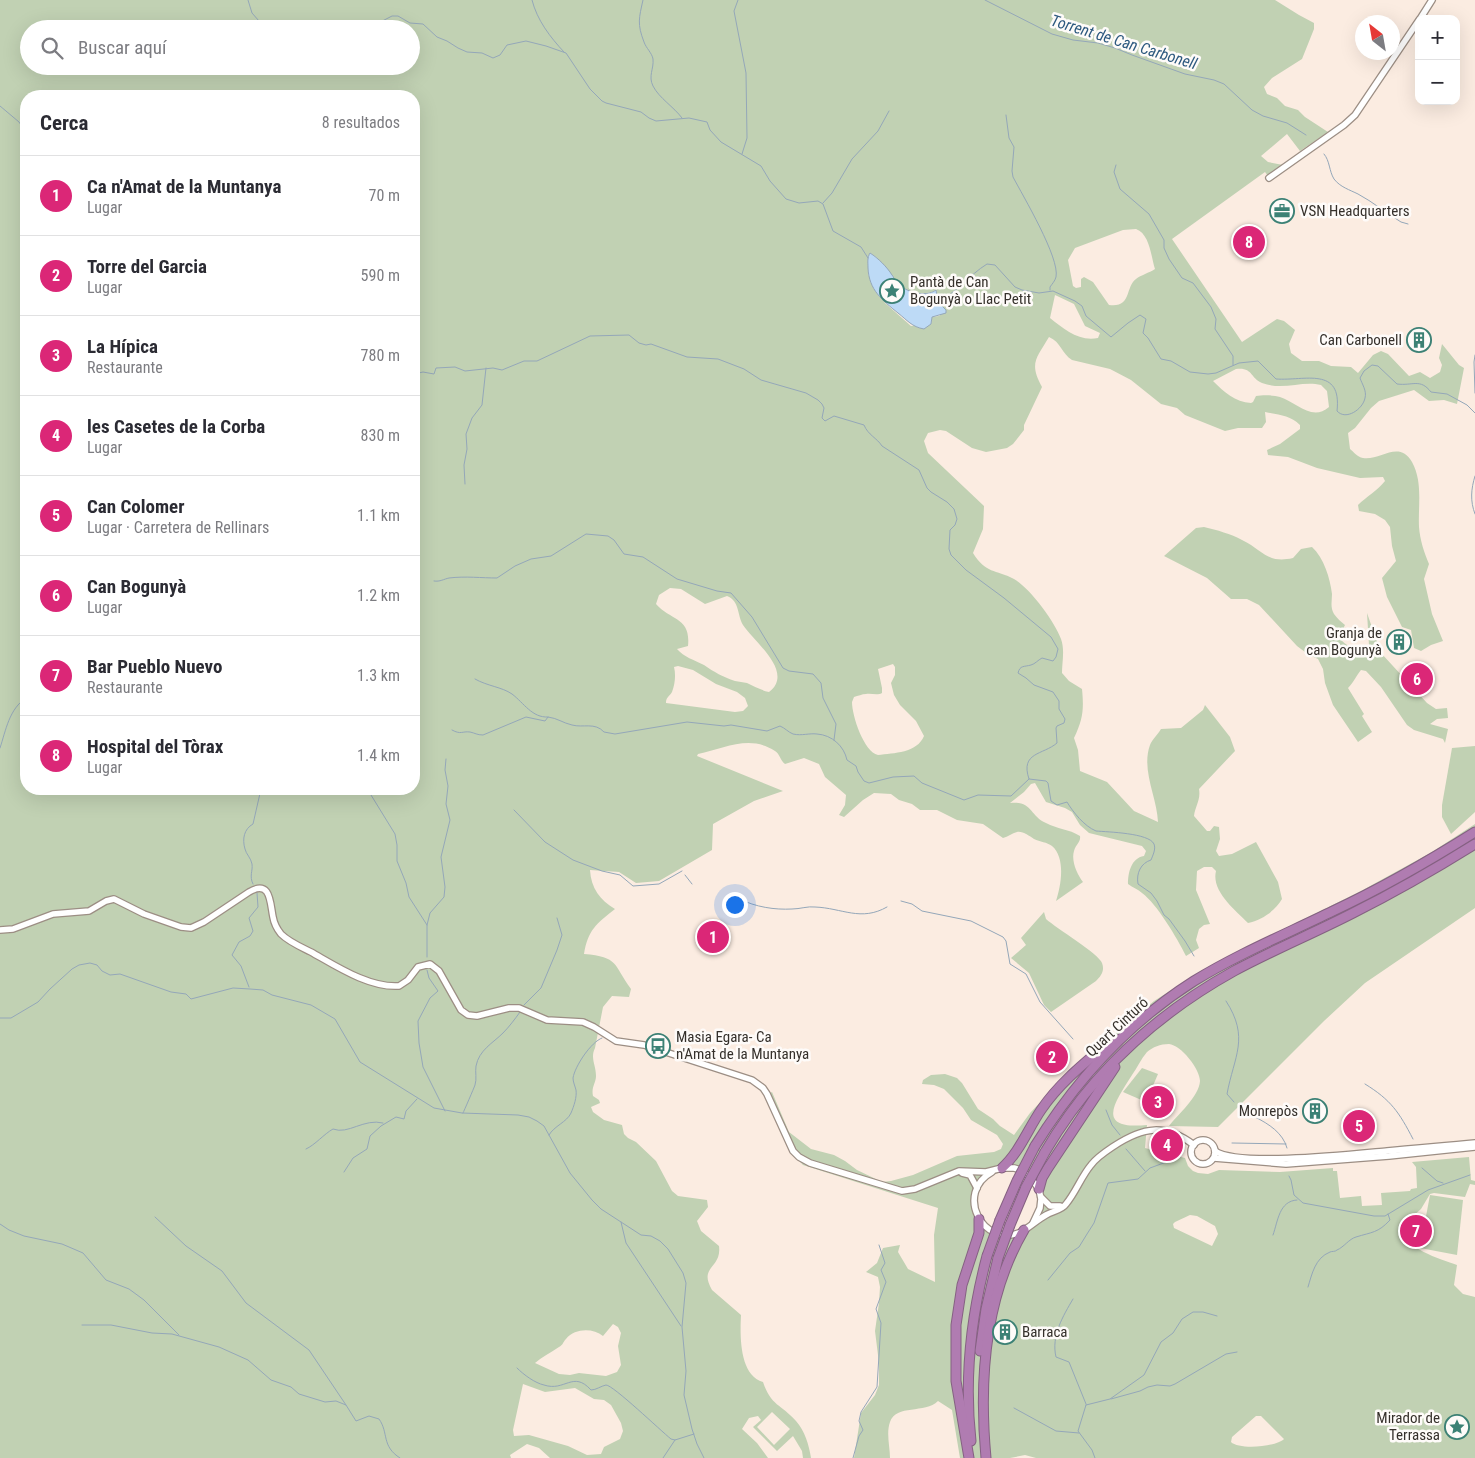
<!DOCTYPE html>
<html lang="es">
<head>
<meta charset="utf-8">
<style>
	body { margin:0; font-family:"Roboto Condensed",sans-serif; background:#f7f7f7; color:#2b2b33 }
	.controls { position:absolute; right:15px; top:15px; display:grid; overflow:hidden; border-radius:10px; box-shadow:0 5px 20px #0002 }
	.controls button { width:45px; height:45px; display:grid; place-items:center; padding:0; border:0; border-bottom:1px solid #e1e1e2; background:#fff; color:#2b2b33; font:25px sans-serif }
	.compass { position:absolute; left:1355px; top:15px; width:45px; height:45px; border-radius:50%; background:#fff; box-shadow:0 5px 20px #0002; rotate:329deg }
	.you { position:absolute; left:734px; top:904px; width:18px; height:18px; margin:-12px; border:4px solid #fff; border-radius:50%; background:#1a73e8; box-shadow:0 0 0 8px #1a73e833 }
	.badge { display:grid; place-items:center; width:32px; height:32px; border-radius:50%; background:#db2777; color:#fff; font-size:16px; font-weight:700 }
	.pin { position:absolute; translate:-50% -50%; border:2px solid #fff; box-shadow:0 1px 5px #0006 }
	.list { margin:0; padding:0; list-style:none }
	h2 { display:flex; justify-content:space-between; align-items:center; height:65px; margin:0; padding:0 20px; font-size:21px }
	h2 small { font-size:16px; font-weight:400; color:#7c7c81 }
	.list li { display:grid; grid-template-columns:32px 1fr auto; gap:15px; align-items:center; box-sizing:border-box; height:80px; padding:0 20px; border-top:1px solid #e1e1e2 }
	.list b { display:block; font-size:19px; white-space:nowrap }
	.list p { margin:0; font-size:16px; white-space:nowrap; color:#7c7c81 }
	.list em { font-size:16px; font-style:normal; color:#7c7c81 }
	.icon { flex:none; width:28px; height:28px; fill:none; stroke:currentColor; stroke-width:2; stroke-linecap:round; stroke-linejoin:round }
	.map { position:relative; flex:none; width:1475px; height:1458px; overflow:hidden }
	.search { position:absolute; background:#fff; box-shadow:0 5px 20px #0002; left:20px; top:20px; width:400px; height:55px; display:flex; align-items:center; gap:12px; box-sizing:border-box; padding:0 18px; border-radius:28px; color:#7c7c81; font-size:19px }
	.panel { position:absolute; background:#fff; box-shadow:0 5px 20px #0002; left:20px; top:90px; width:400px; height:705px; border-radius:20px }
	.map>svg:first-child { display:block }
</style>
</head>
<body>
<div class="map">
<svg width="1475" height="1458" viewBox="0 0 1475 1458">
	<rect width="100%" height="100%" fill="#fbece1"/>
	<g fill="#c1d1b3" fill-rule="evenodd">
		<path d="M0,0h1275l24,15 15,8v6l-12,30 -30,19 -8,9 3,7 10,4 8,8 13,4 7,7 23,15 -28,19 -13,-17 -26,22 7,6 15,3 -15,11 -3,-4 -93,67 70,103 35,-23 7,2 11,9 -6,14 2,9 11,8h17l12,5 20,1 7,6 15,-18 8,-4 7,3 21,22 11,-4 10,6 10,-6 2,-7 -3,-7 3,-14 17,21 5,3 -7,36 -13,-4 -15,1 -15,-11 -35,11 -8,7 -16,20 -7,5 2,16c4,3 7,8 13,9 17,3 36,-19 49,4 11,20 6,43 7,65 1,13 5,25 10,37l-5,15 8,35 11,27 -12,4 -10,6 -7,-3 -3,-18 -9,-3 -15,-30 -5,-19 14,-17 -4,-15 -2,-19 -5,-7 -10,-6 -16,-3 -1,-6c8,-8 20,-15 27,-24l-2,-4 -23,1 -43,-10 -29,-11 -20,-2 -1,-5 13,-6 20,-15v-4c-10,-10 -21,-10 -35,-13l1,10 -4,6h-24l-13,3 -40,-16 -8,-7 -16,-4 -30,-24 -21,-11 -38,-9c-10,-6 -11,-18 -23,-23 -13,22 -20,26 -7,50l-18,38v5l-11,14 -6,4 -21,4 -14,-4 -26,-17 -6,-1 -12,3 -4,8 4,12 56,53 -1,23 -10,24c13,21 22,16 41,26 16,9 41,43 47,60 4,11 1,23 1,34l7,8 13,8c2,21 1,30 -8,49l4,12 2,21 27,11 27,29 24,11c-1,-25 -17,-52 -8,-77 2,-5 8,-11 11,-16l20,-1 22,-18 2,-5 25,32 5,14 -36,38c2,11 -4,17 -5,27l13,15h3l4,-5 5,1 1,12 -4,12 3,5 13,-2 24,-12 22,40 4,17c-7,12 -20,21 -34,24 -13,-13 -37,-32 -32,-52l-4,-4h-8l-7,4 -1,19 14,34 -6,1 -5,4 -3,11 3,8 -13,8c-9,-18 -29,-52 -44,-63 -4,-4 -9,-5 -14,-9 0,-11 3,-26 16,-28l2,-5 -4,-5 -53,-13 -9,-8 -8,-13 -7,-4 -19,-6 -11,-19 -4,1 -7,8 -14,11c22,-3 20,13 36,20 11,6 23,6 34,13 1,6 -4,8 -6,15 -3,10 3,23 9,31l-27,19c5,-15 10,-43 -4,-55 -5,-4 -12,-4 -18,-7 -5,-3 -11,-8 -17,-7 -5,1 -9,5 -14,6l-20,-14 -26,-4 -20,-10h-17l-8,-6 -13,-4 -8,-6 -17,-1 -11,7 -19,17 -5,-2 6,-10 1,-10 -21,-18 -6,-13 -15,-6 -19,6c-5,-4 -5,-10 -10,-13 -26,-17 -51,-2 -77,3l-1,2 86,35 -29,10 -41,23 -1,26 -53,31 -23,2 -17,-11 -29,-2c1,18 10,30 25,39 -19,15 -27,21 -31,45 35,3 29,10 47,35l-2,8 -17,-1 -9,11 -8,41c-5,10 1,17 1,28 0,7 -5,11 -3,20l6,4 1,3 -9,4 2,5 11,8 18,5 2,9 4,4 8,4 20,19 16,30 6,5 29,4 1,7 -11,14 4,10 18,15c3,23 -21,20 -7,44l29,25c-1,20 -2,60 22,67 8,24 18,22 33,39 9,10 13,24 15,37h-8l-1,-7 -9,-15 -16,15 -24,-24 8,-7 -3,-4 -9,2 -7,11 15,14 11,15h-218l-11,-10 -12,-4 -17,11 1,3h-511zM29,29h382v37h-382zM26,96h388v693h-388zM1136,229c14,5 15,28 19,40 -6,4 -14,6 -19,10 -11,8 -4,29 -27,26l-16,-23 -9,-5 -3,2v8l-5,1 -3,-2 -5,-26 7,-12 48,-18zM870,253c13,8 17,19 26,29 9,10 28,15 40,8l1,10 9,10 -7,6 -7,1 -1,7 -20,2 -26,-23 -17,-29v-17zM1055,295l19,9 11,22 15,7 -2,5c-19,4 -34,-9 -48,-20zM1236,369c17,-2 14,9 26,14 22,8 40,-3 59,2l6,6 2,16c-17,15 -33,-5 -49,-10 -7,-2 -17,-2 -24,-1l-3,6 -2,1c-16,-1 -27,-11 -38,-22zM670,588l11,1 24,15 22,-8c13,5 10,19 16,29 11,17 52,47 26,67 -9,-2 -15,-6 -22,-9 -4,-1 -8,-1 -12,-2 -12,-4 -21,-9 -31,-16 -10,-5 -20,-8 -27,-16l11,-3c3,-29 -17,-25 -32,-42l3,-9zM893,664l2,3v8l-4,8 3,12 6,10 16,16 8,15c-7,17 -30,17 -46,19 -14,-3 -26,-39 -26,-53l2,-5c4,-1 8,-3 12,-3 6,-1 11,2 16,-1v-5l-4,-19zM678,666l15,4 23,14 21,8 8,6 3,8 -5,5 -8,1 -69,-9c0,-6 3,-6 6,-11 3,-8 4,-17 2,-25zM613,1324l5,3 3,6 -3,13 3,19 -4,7 -11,4 -27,-3 -9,2 -11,-1 -24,-11c7,-6 15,-10 24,-16 4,-2 4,-5 7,-8 9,-11 27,-11 37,-3zM523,1384l22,8 30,-4 19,11 10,1 7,5 10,18 2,8 -3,8 -16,8 -3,7 -14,1 -19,-9 -39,-11 -15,1 -1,-6zM772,1412l18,17 -16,16 -17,-18z"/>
		<path d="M1204,527c13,3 27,7 38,13 21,10 25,24 51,18l8,-9 11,-2c12,11 18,31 20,47 0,7 -2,13 2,20 3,4 7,8 11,11l-5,10 1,5c8,8 18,13 28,5l-2,-32 14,40 46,50 9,6 11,-1 1,10 -11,1 -7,5 18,5 -3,14 -2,-4 -29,-9 -7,-5 -26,-38 -15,-16 -5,-1c-5,6 -7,12 -13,18l16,26 -2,2 10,16 -14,10 -25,-37 -8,-22 -2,-14 -5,-10 -9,-4 -12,-9 -38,-41 -12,-6h-16l-24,-21 -43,-22 32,-28z"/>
		<path d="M1475,746v66l-24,22 -9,-17v-12l10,-57z"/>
		<path d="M1475,824v84l-110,75 -41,38 -106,106 -49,-1c9,-12 30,-29 31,-45 0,-12 -19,-36 -31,-37 -9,0 -16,3 -22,8 -6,7 -10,16 -15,23 -17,27 -38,55 15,50l-2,23 40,10 3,8 5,5 5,2 10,1 11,-4 61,2 53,-4v3h4l3,27 21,-2 1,10 20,-1 -1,-12 29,-2 1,-2 6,-1 -1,-21 -4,-5 57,-5 2,23 4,1v4l-5,-1 -5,13 -31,-4 -4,1 -9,15 -19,17c-1,22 38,33 55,39l-3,20 9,9 12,3v161h-439l-11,-3 -15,3h-50l-8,-48 -14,-9c-13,13 -42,3 -48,21 -4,11 0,25 0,36h-36l7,-45 14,-18 4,-10v-22l-4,-32 4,-28 1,-16 -2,-10 -12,-5 11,-9 6,-15 17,-3 -2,7 10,17 27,13 -1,-47 4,-27 -135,-43 -13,-14 -25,-55 7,-4 17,40 22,17 23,6 11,6 12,9 25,12 9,-1 22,-6 44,-19 37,-4 7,-3 2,-5 -6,-9 -26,-15 -8,-12 -19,-19 -10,-4 -12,-1 1,-4 8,-5 14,-1 12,4 5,5 16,26 15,10 7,7 14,9 16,-22 35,-37 89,-75 46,-29 49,-26 112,-55 71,-39zM1006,1171c45,2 39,64 -1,61 -8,-1 -15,-4 -20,-10 -17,-22 -6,-47 21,-51zM1190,1215l7,1 18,10 3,8 -6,12 -38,-18 -1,-4 2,-2zM1256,1416h5l23,23c-8,8 -45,11 -53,3l1,-5z"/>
		<path d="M1044,912l2,7c10,9 53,35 56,44 3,8 -1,13 -6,18l-45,31 -7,-7 -15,-32 -18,-15 15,-13 -5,-7z"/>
		<path d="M1142,1068l16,6 -12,28 -23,-10z"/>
		<path d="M1430,1195l33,5 -6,55 -37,-7z"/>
	</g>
	<path fill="#bddaf6" stroke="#94a7b9" d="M870,253c8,5 17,14 22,22 2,2 2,5 4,7 9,10 29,16 40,8l2,12 8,8v3l-14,4 -1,7 -7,5c-12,-2 -17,-9 -26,-16 -16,-13 -29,-23 -30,-45 0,-6 -1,-10 2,-15z"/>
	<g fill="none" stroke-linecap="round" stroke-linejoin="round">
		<g stroke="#94a7b9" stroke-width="1">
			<path d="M248,0l4,13 14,16"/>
			<path d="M532,0c5,20 18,37 32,52"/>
			<path d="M643,0c-4,18 -6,24 1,42 2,6 8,11 9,17 1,10 -5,17 0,27 6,12 21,21 29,32"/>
			<path d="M738,0l-4,11 12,62 1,65 -5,16"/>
			<path d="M985,0l67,34 21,6 25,3 17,5 17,7 53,19 29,6 10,4 28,26 11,6 24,7 19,12"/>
			<path d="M367,29l25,-13h6l12,7 13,1 14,13 10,4 11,7 9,4 15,1 11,5 7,-3 7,-10 19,-4 20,5 20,7 24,36 12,12 4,2 35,9 8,6 7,3 33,-3 18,4 3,8 11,12 40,24 9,15 16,18 13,4 19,-2 5,3 10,27 28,16 7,11"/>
			<path d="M0,106l19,16 7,10"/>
			<path d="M1006,115l3,23 5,9 -2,24 1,6c10,19 47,81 43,100 -1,4 -4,7 -6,10v3"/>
			<path d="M1324,154c6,7 5,17 10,25 6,8 16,11 24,15 15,8 28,19 43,28l7,2"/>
			<path d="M1116,165l-2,7 6,17 29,25 15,26v8l5,11 13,19 11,5 18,24 5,12 -1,10 18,27v9"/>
			<path d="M823,203l9,-10 20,-34 26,-28 11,-20"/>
			<path d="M937,302c20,-9 32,-27 50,-38l8,1 20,22 7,3 17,3 14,-2 22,10 7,5 4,10 25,21 17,-14 12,-8 6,4 -3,14 5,5 13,21 10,2 19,11 18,2 8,-1 23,-10 19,-2 18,18c29,2 66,-13 61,32 9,10 26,-2 28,-13 2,-7 -3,-14 -5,-20l4,-7 8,-6 6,1 19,18c16,2 23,-6 34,8l16,2 20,11 8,8"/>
			<path d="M1475,355l-1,7 1,31"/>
			<path d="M414,374l9,-2 11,2 2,-6 19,-1 10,4 28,-3 9,2 22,-9h13l53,-25 39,-1 10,8 7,2 5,-1 36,13 31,2 26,10 17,11 45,13 12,7 4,4 2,4 -2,10 3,3 9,-5 30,9c4,10 13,13 18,21l37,24 8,18 4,4 16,10 7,7 3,10 -2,6 -5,5 -1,19 2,6 15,15 38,28 47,39 7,12 -2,8 -3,4 -11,-3c-4,2 -7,6 -11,7 -7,2 -11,0 -13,8l8,5 8,7 19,7 6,9v8l6,10 -1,4 -7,3 -1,2 1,15c-14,12 -37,9 -28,36l17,2 2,2 3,18 6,4 10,-3c6,10 17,24 29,29 12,1 53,2 58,13 2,5 -1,11 -3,16 -10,3 -15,13 -13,24l13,9 6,8 7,14 5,4 16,22 9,15"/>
			<path d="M1475,476c-4,13 -5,25 0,38"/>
			<path d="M465,484l-1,-19 3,-16 -1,-15 6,-16 10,-13 4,-37"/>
			<path d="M434,581c6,1 10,-2 15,-3 16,-2 33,0 48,0l18,-12 16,-7 20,-3 35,-22 22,2 6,4 10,14 19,3 34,22 40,12 14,2 21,24 31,51 6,3 24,3 8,9 2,15 13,26 -2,16"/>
			<path d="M475,679c12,7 27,8 37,15 12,9 20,24 36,23"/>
			<path d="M452,730c9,5 10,1 18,2 5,1 7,3 13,3l43,-18 19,4 3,-4c9,1 15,6 24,8 11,3 23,-3 32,7l11,2 72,-12 37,4 7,-1 36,6 13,-5c5,2 8,6 13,8 9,2 16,-1 24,0 15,1 27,12 30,26l9,6 2,6 6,9 5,2 24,-6 21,-1 8,7 42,17 14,-5 33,1 18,-17"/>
			<path d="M0,748c6,-18 9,-39 26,-50"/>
			<path d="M369,789l2,6 24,39 2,11v16l9,22 3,14 18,28"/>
			<path d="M514,810l31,32 28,18 29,11 18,4 13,11 26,-2 23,-13"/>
			<path d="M685,875l7,9"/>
			<path d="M253,884c-4,-8 0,-13 -1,-20 -1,-6 -6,-10 -7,-15 -3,-10 -1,-20 8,-25l8,-35"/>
			<path d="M740,899c15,8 35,11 52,10 8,0 16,-3 23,-2 27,1 46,15 72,0"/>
			<path d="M901,901l11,3 10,7 49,10 32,16 3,4 4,23 16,10 14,28 33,37"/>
			<path d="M427,957v-32l3,-12 14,-16 1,-10 -4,-30 9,-37 -4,-16 2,-18 -3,-16 1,-11"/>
			<path d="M427,970l2,8 9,13 -8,7 -12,23 1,22 4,24 22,44"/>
			<path d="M249,987l-8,-21 -9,-11 7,-13 11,-6 3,-5 -4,-13 9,-11 -1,-14"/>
			<path d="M1226,1001c24,37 8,55 1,93l7,8"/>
			<path d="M524,1005l17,-17 16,-38 5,-15 -5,-17"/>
			<path d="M0,1018h11l27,-16 12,-13 22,-20 7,-4 11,-2 7,2 5,6 8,4 10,-1 51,18 15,2 5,5 42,-11 17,1 13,1 9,5 39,10 24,14 25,43 74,46 28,5 56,2 11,2 8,4 7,5 26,47 22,27 9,9 40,26 10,1 9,5 8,8 15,24 3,10 -4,44 4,44 -2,24 8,34 5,15 7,14"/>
			<path d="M1365,1084c26,16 34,28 48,55"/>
			<path d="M1106,1110l6,15 8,10"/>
			<path d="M463,1113c1,-2 11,-25 12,-28 2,-6 0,-13 1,-19 3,-16 17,-23 27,-33 6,-6 12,-14 17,-21"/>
			<path d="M1255,1117c14,7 28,16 32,31"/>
			<path d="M549,1135c5,-9 18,-13 22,-22 3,-7 6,-16 5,-23 -1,-4 -3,-8 -3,-12 2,-12 18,-36 29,-40"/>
			<path d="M1232,1143l54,1"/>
			<path d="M306,1149c9,-4 18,-15 27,-20 15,6 31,-11 50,-6"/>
			<path d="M1126,1149l19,22"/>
			<path d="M1422,1168l15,13 6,2"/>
			<path d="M344,1172l9,-14 14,-9 3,-13 11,-10 15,-9 8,2 2,-8 11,-12"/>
			<path d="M1289,1176l2,4 3,15 9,8 71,13h11l43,-26 42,-15"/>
			<path d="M155,1217l31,29 36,25 24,32 63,47 37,55"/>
			<path d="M621,1222l5,21 55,83"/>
			<path d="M0,1224l9,6 15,6 38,8 21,9 23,27 23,9 15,11 35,35"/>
			<path d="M1273,1235c5,-14 6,-34 24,-35"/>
			<path d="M1048,1280l22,-27 9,-6 8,-13 7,-11 14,-40 30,-4 12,-11 30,-11"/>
			<path d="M1308,1287c4,-13 7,-29 22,-35 2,-1 5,0 7,-2 7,-3 12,-11 19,-13 16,-5 22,-4 34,-17l-2,-6"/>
			<path d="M1073,1299c-10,17 -22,37 -17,58l13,5 17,42"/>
			<path d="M82,1325h29l41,8 20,1 47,13 29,13 23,20 20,7 8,7 26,8 11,-1 10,4 10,16 13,-5 10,3c10,14 2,27 21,39"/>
			<path d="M517,1368c7,7 18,15 27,17 21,7 29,-15 47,5 5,0 10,-4 15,-5 7,0 55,46 65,54l4,1 19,-6"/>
			<path d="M1111,1399l29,-8 8,-4 9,-2 13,1 5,-2 51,-30 11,-2"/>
			<path d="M1086,1405l24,-6 34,-24 17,-33 12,-9 9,-14 11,-7h10l14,4"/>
			<path d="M1086,1405l-8,26 14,19 3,8"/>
			<path d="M1014,1408l42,23 23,2"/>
			<path d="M663,1458l12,-18"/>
			<path d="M853,1458l6,-22 4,-6 -4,-9 2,-9 16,-25 4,-64 -5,-14 10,-27 -5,-12 4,-7 -6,-18"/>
		</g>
		<defs>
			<g id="tertiary">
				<path d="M1420,19l12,-19"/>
				<path d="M1269,178l75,-53 11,-10 64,-95"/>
				<path d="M0,930l13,-1 40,-15 36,-3 17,-10 8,-2 30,15 37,13 10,1 13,-6 45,-30c22,-13 21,11 24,25 1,6 4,12 8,17 8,8 20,13 30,18 25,14 58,36 88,34l9,-6 10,-13 12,-3 9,7 22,39 7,5 9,1 32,-8h10l28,12 36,2 11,5 22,14 28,4 108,35 11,8 4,6 26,57 6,6 11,6 92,28 13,-2 44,-18 27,1 16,-4h12l7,2 9,7 9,12 2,10 -1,9 -7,15"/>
				<circle cx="1203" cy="1152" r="12"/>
				<path d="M1215,1151c24,16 139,3 172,0 29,-3 59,-5 88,-8"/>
				<path d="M1214,1158l72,6 103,-8 86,-9"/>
				<path d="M992,1172c-38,21 -9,77 29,60 9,-5 16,-12 25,-17 7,-4 16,-5 20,-11 10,-12 15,-27 25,-39 6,-8 14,-13 23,-19 29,-19 51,-23 80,-1"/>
				<path d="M962,1173l8,2 7,13"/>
				<path d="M1041,1197l9,9h10"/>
			</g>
			<g id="motorway">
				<path d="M1035,1146c41,-66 93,-123 159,-165 44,-27 92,-47 139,-70 49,-23 96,-50 142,-79"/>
				<path d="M1045,1152c45,-77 110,-137 189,-181 39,-21 80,-38 119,-58 42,-21 82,-44 122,-69"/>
				<path d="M1002,1168c17,-15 26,-39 39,-58 19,-28 46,-49 72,-71"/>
				<path d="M1039,1189l3,-11 6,-10 67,-101"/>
				<path d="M1000,1220l17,-39"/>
				<path d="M1010,1225l16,-38"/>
				<path d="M980,1351l6,-42 12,-51"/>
				<path d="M971,1441c-7,-63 0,-125 16,-185"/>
				<path d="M969,1458l-13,-77v-56l6,-40 17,-52v-14"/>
				<path d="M986,1458c-7,-76 -2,-160 38,-228"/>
			</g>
		</defs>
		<use href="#tertiary" stroke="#9c8e84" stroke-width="8"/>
		<use href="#motorway" stroke="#856182" stroke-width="11"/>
		<use href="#tertiary" stroke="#fff" stroke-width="5.5"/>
		<use href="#motorway" stroke="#b07cb1" stroke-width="9"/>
		<defs>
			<g id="motorway-bridge">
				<path d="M1017,1181l18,-35"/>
				<path d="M1026,1187l19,-35"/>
				<path d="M987,1256l13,-36"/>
				<path d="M998,1258l12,-33"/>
			</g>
		</defs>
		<use href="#motorway-bridge" stroke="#856182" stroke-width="11" stroke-linecap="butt"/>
		<use href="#motorway-bridge" stroke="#b07cb1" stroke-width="9"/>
	</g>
	<defs>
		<symbol id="office-ring" viewBox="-11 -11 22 22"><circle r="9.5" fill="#fefbf9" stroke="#3c8175" stroke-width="1.5"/><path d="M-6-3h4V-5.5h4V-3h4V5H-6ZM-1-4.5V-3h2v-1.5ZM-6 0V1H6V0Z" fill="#3c8175"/></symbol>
		<symbol id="sight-ring" viewBox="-11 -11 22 22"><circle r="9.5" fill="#fefbf9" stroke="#3c8175" stroke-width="1.5"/><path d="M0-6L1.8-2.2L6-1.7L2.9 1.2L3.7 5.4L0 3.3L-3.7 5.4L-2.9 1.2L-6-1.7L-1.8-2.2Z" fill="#3c8175"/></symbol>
		<symbol id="building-ring" viewBox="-11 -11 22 22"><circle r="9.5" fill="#fefbf9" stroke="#3c8175" stroke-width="1.5"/><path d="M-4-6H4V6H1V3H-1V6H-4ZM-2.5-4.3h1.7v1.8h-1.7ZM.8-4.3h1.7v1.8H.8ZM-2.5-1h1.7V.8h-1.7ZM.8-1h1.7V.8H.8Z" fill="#3c8175"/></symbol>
		<symbol id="bus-ring" viewBox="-11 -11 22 22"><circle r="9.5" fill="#fefbf9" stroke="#3c8175" stroke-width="1.5"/><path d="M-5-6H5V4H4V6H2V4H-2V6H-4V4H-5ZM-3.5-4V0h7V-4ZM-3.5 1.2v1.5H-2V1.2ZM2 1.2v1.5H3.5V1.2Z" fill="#3c8175"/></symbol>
	</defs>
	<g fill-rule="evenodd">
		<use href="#office-ring" x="1268" y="197" width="28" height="28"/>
		<use href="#sight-ring" x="878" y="277" width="28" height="28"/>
		<use href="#building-ring" x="1405" y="326" width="28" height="28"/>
		<use href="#building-ring" x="1385" y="628" width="28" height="28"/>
		<use href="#bus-ring" x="644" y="1032" width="28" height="28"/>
		<use href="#building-ring" x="1301" y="1097" width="28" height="28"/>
		<use href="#building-ring" x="991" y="1318" width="28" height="28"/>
		<use href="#sight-ring" x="1443" y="1413" width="28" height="28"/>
	</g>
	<g text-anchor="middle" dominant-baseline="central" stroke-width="5" stroke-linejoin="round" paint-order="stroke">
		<g font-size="15" fill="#35302b" stroke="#fefbf9" text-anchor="start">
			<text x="1300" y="211">VSN Headquarters</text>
			<text x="910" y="282">Pantà de Can<tspan x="910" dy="17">Bogunyà o Llac Petit</tspan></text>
			<text x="1402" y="340" text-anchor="end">Can Carbonell</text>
			<text x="1382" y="633" text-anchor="end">Granja de<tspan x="1382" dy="17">can Bogunyà</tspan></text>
			<text x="676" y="1037">Masia Egara- Ca<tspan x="676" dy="17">n'Amat de la Muntanya</tspan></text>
			<text x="1298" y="1111" text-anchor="end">Monrepòs</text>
			<text x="1022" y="1332">Barraca</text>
			<text x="1440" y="1418" text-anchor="end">Mirador de<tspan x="1440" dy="17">Terrassa</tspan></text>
		</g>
		<g font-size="15" fill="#35302b" stroke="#fefbf9">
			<text transform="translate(1117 1027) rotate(-43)">Quart Cinturó</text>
		</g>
		<g font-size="16" font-style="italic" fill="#2d597f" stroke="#fefbf9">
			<text transform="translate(1124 42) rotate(17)">Torrent de Can Carbonell</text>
		</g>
	</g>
</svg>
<div class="controls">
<button>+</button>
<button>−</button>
</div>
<svg class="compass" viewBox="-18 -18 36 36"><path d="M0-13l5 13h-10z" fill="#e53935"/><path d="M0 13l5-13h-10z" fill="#7c7c81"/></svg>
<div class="you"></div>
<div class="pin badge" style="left:713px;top:937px">1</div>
<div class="pin badge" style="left:1052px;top:1057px">2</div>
<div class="pin badge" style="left:1158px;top:1102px">3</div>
<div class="pin badge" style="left:1167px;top:1145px">4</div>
<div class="pin badge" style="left:1359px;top:1126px">5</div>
<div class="pin badge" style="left:1417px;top:679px">6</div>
<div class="pin badge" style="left:1416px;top:1231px">7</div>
<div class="pin badge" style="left:1249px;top:242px">8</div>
<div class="search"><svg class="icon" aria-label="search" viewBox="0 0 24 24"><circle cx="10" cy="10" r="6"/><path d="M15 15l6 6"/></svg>Buscar aquí</div>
<section class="panel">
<h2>Cerca<small>8 resultados</small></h2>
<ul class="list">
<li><span class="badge">1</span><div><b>Ca n'Amat de la Muntanya</b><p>Lugar</p></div><em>70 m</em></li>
<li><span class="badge">2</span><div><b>Torre del Garcia</b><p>Lugar</p></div><em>590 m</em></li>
<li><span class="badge">3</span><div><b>La Hípica</b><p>Restaurante</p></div><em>780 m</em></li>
<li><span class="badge">4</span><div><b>les Casetes de la Corba</b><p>Lugar</p></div><em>830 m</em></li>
<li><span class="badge">5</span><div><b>Can Colomer</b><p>Lugar · Carretera de Rellinars</p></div><em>1.1 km</em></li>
<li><span class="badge">6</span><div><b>Can Bogunyà</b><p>Lugar</p></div><em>1.2 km</em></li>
<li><span class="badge">7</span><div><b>Bar Pueblo Nuevo</b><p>Restaurante</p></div><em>1.3 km</em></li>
<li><span class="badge">8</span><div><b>Hospital del Tòrax</b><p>Lugar</p></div><em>1.4 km</em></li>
</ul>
</section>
</div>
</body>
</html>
